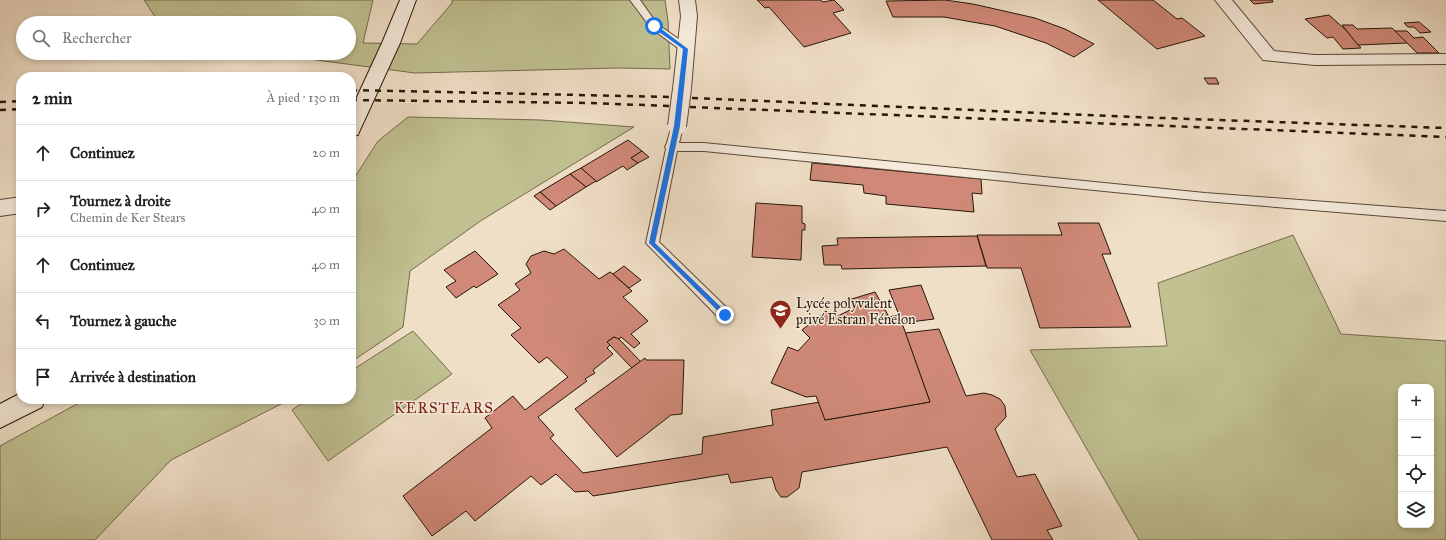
<!DOCTYPE html>
<html lang="fr">
<head>
<meta charset="utf-8">
<style>
	body { margin:0; font-family:"IM FELL Great Primer",serif; background:#f2f2f2; color:#222 }
	.controls { position:absolute; right:12px; bottom:12px; display:grid; overflow:hidden; border-radius:8px; box-shadow:0 2px 6px #0003 }
	.controls button { width:36px; height:36px; display:grid; place-items:center; padding:0; border:0; border-bottom:1px solid #e0e0e0; background:#fff; color:#222; font:20px sans-serif }
	.stop { position:absolute; width:12px; height:12px; margin:-9px; border:3px solid #1a73e8; border-radius:50%; background:#fff }
	.stop.end { background:#1a73e8; border-color:#fff; box-shadow:0 1px 4px #0008 }
	.list { margin:0; padding:0; list-style:none }
	h2 { display:flex; justify-content:space-between; align-items:center; height:52px; margin:0; padding:0 16px; font-size:17px }
	h2 small { font-size:13px; font-weight:400; color:#767676 }
	.list li { display:grid; grid-template-columns:26px 1fr auto; gap:12px; align-items:center; box-sizing:border-box; height:56px; padding:0 16px; border-top:1px solid #e0e0e0 }
	.list b { display:block; font-size:15px; white-space:nowrap }
	.list p { margin:0; font-size:13px; white-space:nowrap; color:#767676 }
	.list em { font-size:13px; font-style:normal; color:#767676 }
	.icon { flex:none; width:22px; height:22px; fill:none; stroke:currentColor; stroke-width:2; stroke-linecap:round; stroke-linejoin:round }
	.map { position:relative; flex:none; width:1446px; height:540px; overflow:hidden }
	.search { position:absolute; background:#fff; box-shadow:0 2px 6px #0003; left:16px; top:16px; width:340px; height:44px; display:flex; align-items:center; gap:10px; box-sizing:border-box; padding:0 14px; border-radius:22px; color:#767676; font-size:15px }
	.panel { position:absolute; background:#fff; box-shadow:0 2px 6px #0003; left:16px; top:72px; width:340px; height:332px; border-radius:16px }
	.map>svg:first-child { display:block }
</style>
</head>
<body>
<div class="map">
<svg width="1446" height="540" viewBox="0 0 1446 540">
	<rect width="100%" height="100%" fill="#f0dfc7"/>
	<filter id="stains"><feTurbulence type="fractalNoise" baseFrequency=".005" numOctaves="4"/><feColorMatrix values="0 0 0 0 .2 0 0 0 0 .09 0 0 0 0 .02 0 0 0 .5 -.17"/></filter>
	<radialGradient id="worn" r=".72"><stop offset=".6" stop-color="#630" stop-opacity="0"/><stop offset="1" stop-color="#630" stop-opacity=".3"/></radialGradient>
	<g fill="#c0c091" stroke="#736b4c" fill-rule="evenodd">
		<path d="M144,0h229l-10,43 54,1 35,-41v-3h213l3,21 2,48 -52,-1 -203,5 -152,-20h86v-30h-190z"/>
		<path d="M408,117l133,3 93,7 -152,93 -72,51 -7,56 -52,35v-179l27,-42z"/>
		<path d="M1293,235l48,99 105,7v199h-307l-109,-190 137,-4 -9,-63zM1401,387h30v138h-30z"/>
		<path d="M413,331l39,43 -124,87 -36,-51 16,-11h43v-28z"/>
		<path d="M86,399h205l-120,61 -76,80h-95v-94z"/>
	</g>
	<g fill="#d08978" stroke="#261608">
		<path d="M757,0h63l3,2 11,-2 10,10 -11,3 18,20 -47,14 -35,-40 -4,1z"/>
		<path d="M945,0l28,4 62,14 30,11 29,15 -20,13 -28,-14 -51,-17 -51,-9h-51l-7,-16z"/>
		<path d="M1098,0h55l24,19 5,-1 23,18 -48,13z"/>
		<path d="M1250,0h22l1,2 -19,2z"/>
		<path d="M1329,15l19,17 13,16 -18,1 -10,-12 -6,1 -22,-19z"/>
		<path d="M1419,22l12,10 -11,1 -6,-6h-6l-4,-4z"/>
		<path d="M1342,25h11l4,4 35,-1 15,15 -49,2z"/>
		<path d="M1395,31h12l7,7 9,-1 16,16h-22z"/>
		<path d="M1204,78h12l3,6h-11z"/>
		<path d="M628,140l14,11 -11,7 7,5 -11,7 -4,-4 -27,16 -15,-14z"/>
		<path d="M642,151l7,6 -11,6 -7,-5z"/>
		<path d="M812,163l169,16 1,15 -10,-1 2,19 -88,-8v-8l-22,-3 -1,-8 -53,-5z"/>
		<path d="M581,168l15,13 -10,6 -16,-13z"/>
		<path d="M570,174l16,13 -30,19 -16,-14z"/>
		<path d="M540,192l16,14 -6,4 -16,-14z"/>
		<path d="M756,203l46,3v17l3,1v6h-3l-1,30 -49,-3z"/>
		<path d="M1058,223h41l12,31h-9l29,73 -91,1 -19,-60h-34l-10,-33h85z"/>
		<path d="M977,236l9,30 -144,3 -1,-4h-17l-2,-19 16,-1 -1,-7z"/>
		<path d="M564,249l35,30 11,-7 3,2 19,17 -9,6 25,24 -17,13 9,9 -6,5 -13,-11 -3,3 -4,-3 -7,5 3,3 -3,3 6,6 -20,16 2,3 -10,6 2,2 -49,36 16,18 -4,3 33,35 119,-19 1,-17 70,-12 -2,-15 49,-8 5,18 105,-18 -25,-69 34,-4 27,67 18,-3 8,2 8,4 5,7 1,11 -11,12 22,48 18,-3 27,52 -15,4 6,10h-61l-45,-93 -145,25 -3,16 -12,9h-6l-5,-7 -4,-13 -41,6 -3,-9 -135,22 -5,-5 -13,1 -19,-18 -15,11 -10,-9 -56,45 -9,-10 -34,25 -29,-40 89,-68 -7,-10 28,-22 12,14 43,-33 -21,-20 -8,6 -28,-28 10,-7 -23,-23 22,-15 -5,-6 16,-11 -5,-9 5,-8 13,-5 10,3z"/>
		<path d="M475,251l23,23 -22,14 -2,-2 -18,12 -10,-11 10,-6 -12,-11z"/>
		<path d="M624,266l17,14 -12,8 -16,-14z"/>
		<path d="M921,285l13,34 -32,4 28,79 -105,18 -9,-24 -10,1 -35,-14 17,-36 10,4 12,-13 -8,-8 24,-19 8,7 16,-8 -5,-9 30,-9 14,25 10,-2 -10,-25z"/>
		<path d="M614,337l5,2 22,23 -9,6 -25,-26z"/>
		<path d="M645,358l1,2h38l-2,54 -11,1 -54,42 -42,-48z"/>
	</g>
	<g fill="none" stroke-linecap="round" stroke-linejoin="round">
		<defs>
			<g id="lane">
				<path d="M630,0h10l17,24 33,23 1,2 -1,2h-8l-31,-23z"/>
				<path d="M676,127l4,1 2,3 -3,12h25l501,50 241,18v10l-241,-20 -501,-50h-27l-18,91 71,69 2,4 -2,4 -5,2 -5,-2 -74,-76 20,-94 -1,-2c4,-6 3,-13 7,-19z"/>
			</g>
			<g id="street">
				<path d="M679,0h16l2,16 -6,73 -3,4 -6,2 -6,-2 -3,-4 8,-73z"/>
				<path d="M1215,0h17l42,51 41,4 131,-1v10l-131,1 -52,-5z"/>
				<path d="M21,197v16l-21,3v-16z"/>
			</g>
			<g id="secondary">
				<path d="M400,0h16l-16,43 -40,87 -2,5 -7,1v-26l31,-67z"/>
				<path d="M21,393v6h24l-3,8 -42,21v-24z"/>
			</g>
		</defs>
		<use href="#lane" stroke="#584838" stroke-width="2"/>
		<use href="#street" stroke="#584838" stroke-width="2"/>
		<use href="#secondary" stroke="#261608" stroke-width="2"/>
		<use href="#lane" fill="#f5eadb" fill-rule="evenodd"/>
		<use href="#street" fill="#f5eadb" fill-rule="evenodd"/>
		<use href="#secondary" fill="#f5eadb" fill-rule="evenodd"/>
		<g stroke="#261608" stroke-width="2.5" stroke-dasharray="6 6" stroke-linecap="butt">
			<path d="M351,90l319,7"/>
			<path d="M692,98l442,19 312,11"/>
			<path d="M351,100l239,3 79,3"/>
			<path d="M0,102l21,-1"/>
			<path d="M690,107l756,30"/>
			<path d="M0,110l21,-1"/>
		</g>
		<defs>
			<path id="street-bridge" d="M677,126l5,-37"/>
		</defs>
		<use href="#street-bridge" stroke="#584838" stroke-width="20" stroke-linecap="butt"/>
		<use href="#street-bridge" stroke="#f5eadb" stroke-width="18"/>
	</g>
	<path fill="#1a73e8" d="M652,25h4l32,24 -8,77 -25,117 72,70 1,2 -3,3 -76,-75 25,-117 9,-77 -31,-22z"/>
	<defs>
		<symbol id="school-pin" viewBox="-11 -11 22 30"><path d="M0 17L-7.5 6A9.5 9.5 0 1 1 7.5 6Z" fill="#8f2418" stroke="#f5eadb"/><path d="M0-5L7-2L0 1L-7-2ZM-4 1L0 2.5L4 1V4Q0 6-4 4Z" fill="#fff"/></symbol>
	</defs>
	<g fill-rule="evenodd">
		<use href="#school-pin" x="768" y="298" width="25" height="34"/>
	</g>
	<g text-anchor="middle" dominant-baseline="central" stroke-width="3" stroke-linejoin="round" paint-order="stroke">
		<g font-size="14" fill="#261608" stroke="#f5eadb" text-anchor="start">
			<text x="796" y="303">Lycée polyvalent<tspan x="796" dy="16">privé Estran Fénelon</tspan></text>
		</g>
		<g font-size="15" letter-spacing="1" fill="#7a1f14" stroke="#f5eadb">
			<text x="444" y="408">KERSTEARS</text>
		</g>
	</g>
	<rect width="100%" height="100%" filter="url(#stains)"/>
	<rect width="100%" height="100%" fill="url(#worn)"/>
</svg>
<div class="controls">
<button>+</button>
<button>−</button>
<button><svg class="icon" aria-label="locate" viewBox="0 0 24 24"><circle cx="12" cy="12" r="6"/><path d="M12 2v4M12 18v4M2 12h4M18 12h4"/></svg></button>
<button><svg class="icon" aria-label="layers" viewBox="0 0 24 24"><path d="M12 4l9 5-9 5-9-5zM3 14l9 5 9-5"/></svg></button>
</div>
<div class="stop" style="left:654px;top:26px"></div>
<div class="stop end" style="left:725px;top:315px"></div>
<div class="search"><svg class="icon" aria-label="search" viewBox="0 0 24 24"><circle cx="10" cy="10" r="6"/><path d="M15 15l6 6"/></svg>Rechercher</div>
<section class="panel">
<h2>2 min<small>À pied · 130 m</small></h2>
<ul class="list">
<li><svg class="icon" aria-label="ahead" viewBox="0 0 24 24"><path d="M12 20V5M6 11l6-6 6 6"/></svg><div><b>Continuez</b></div><em>20 m</em></li>
<li><svg class="icon" aria-label="right" viewBox="0 0 24 24"><path d="M7 20v-9h11M14 6l5 5-5 5"/></svg><div><b>Tournez à droite</b><p>Chemin de Ker Stears</p></div><em>40 m</em></li>
<li><svg class="icon" aria-label="ahead" viewBox="0 0 24 24"><path d="M12 20V5M6 11l6-6 6 6"/></svg><div><b>Continuez</b></div><em>40 m</em></li>
<li><svg class="icon" aria-label="left" viewBox="0 0 24 24"><path d="M17 20v-9H6M10 6l-5 5 5 5"/></svg><div><b>Tournez à gauche</b></div><em>30 m</em></li>
<li><svg class="icon" aria-label="arrive" viewBox="0 0 24 24"><path d="M6 21V4h12l-3 4 3 4H6"/></svg><div><b>Arrivée à destination</b></div></li>
</ul>
</section>
</div>
</body>
</html>
